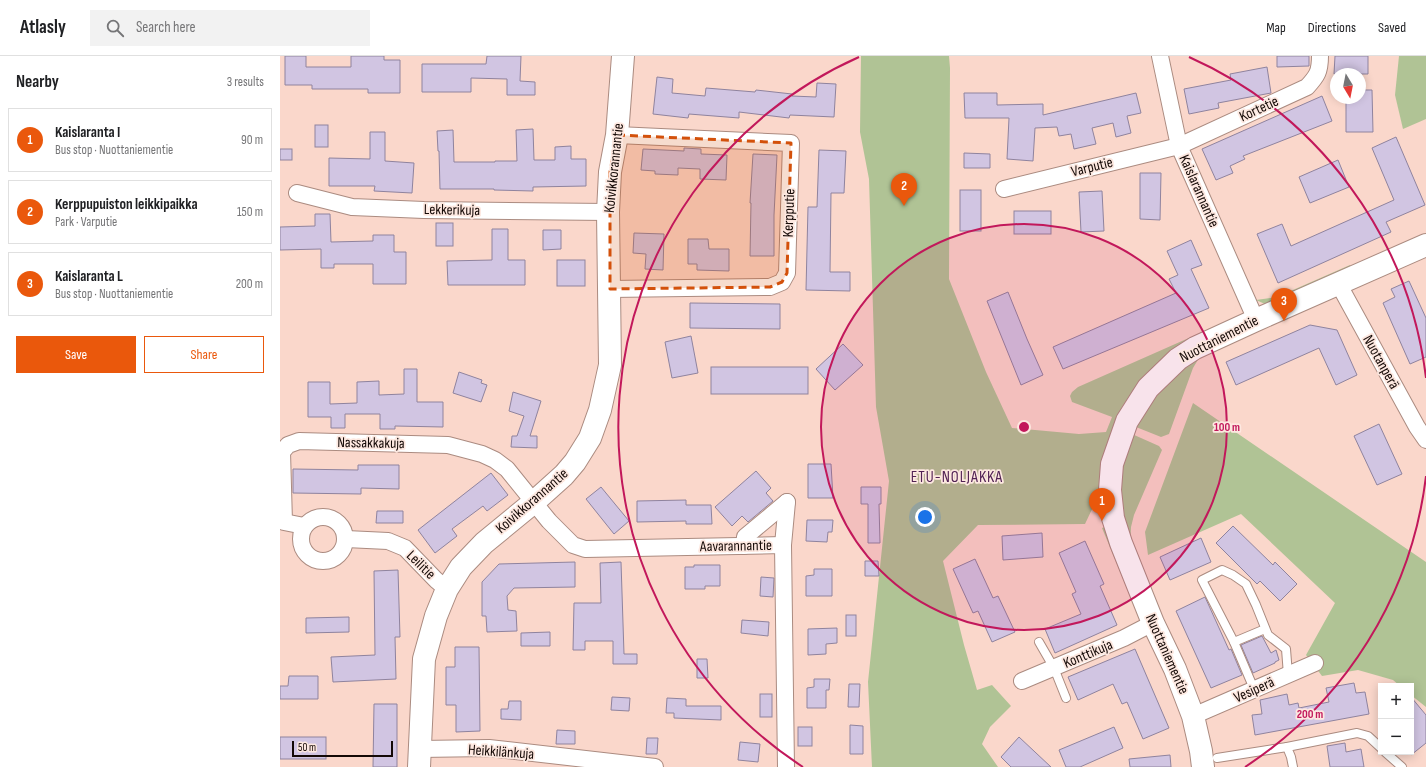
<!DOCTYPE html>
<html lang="en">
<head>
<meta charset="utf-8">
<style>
	body { margin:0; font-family:"Sofia Sans Condensed",sans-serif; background:#f2f2f2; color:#202124 }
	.controls { position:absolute; right:12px; bottom:12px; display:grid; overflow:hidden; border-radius:0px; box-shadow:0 2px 10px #0003 }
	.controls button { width:36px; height:36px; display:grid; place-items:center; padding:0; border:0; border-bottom:1px solid #e0e0e0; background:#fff; color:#202124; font:20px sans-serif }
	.compass { position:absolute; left:1050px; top:12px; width:36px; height:36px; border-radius:50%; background:#fff; box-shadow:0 2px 10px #0003; rotate:170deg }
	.scale { position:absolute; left:12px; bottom:10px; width:101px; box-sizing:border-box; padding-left:4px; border:2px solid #140906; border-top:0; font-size:11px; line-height:14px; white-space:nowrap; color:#140906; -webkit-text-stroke:3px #fde8e0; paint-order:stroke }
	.you { position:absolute; left:645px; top:461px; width:14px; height:14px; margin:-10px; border:3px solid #fff; border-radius:50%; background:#1a73e8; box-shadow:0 0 0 6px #1a73e833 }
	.badge { display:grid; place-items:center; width:26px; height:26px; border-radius:50%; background:#ea580c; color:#fff; font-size:13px; font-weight:700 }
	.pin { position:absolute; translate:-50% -33px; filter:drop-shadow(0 1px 2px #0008) }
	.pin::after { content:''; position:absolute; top:21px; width:14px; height:12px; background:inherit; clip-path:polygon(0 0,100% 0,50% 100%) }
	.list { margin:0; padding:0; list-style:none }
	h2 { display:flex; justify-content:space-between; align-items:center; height:52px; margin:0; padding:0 16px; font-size:17px }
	h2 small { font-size:13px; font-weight:400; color:#757577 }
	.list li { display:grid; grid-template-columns:26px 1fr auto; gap:12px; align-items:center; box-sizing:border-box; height:64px; margin:0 8px 8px; padding:0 8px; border:1px solid #e0e0e0; border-radius:0px }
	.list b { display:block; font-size:15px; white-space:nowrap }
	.list p { margin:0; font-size:13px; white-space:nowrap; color:#757577 }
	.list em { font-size:13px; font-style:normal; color:#757577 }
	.actions { display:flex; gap:8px; padding:12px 16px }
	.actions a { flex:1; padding:9px 0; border:1px solid #ea580c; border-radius:0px; text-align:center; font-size:14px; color:#ea580c }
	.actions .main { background:#ea580c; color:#fff }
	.icon { flex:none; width:22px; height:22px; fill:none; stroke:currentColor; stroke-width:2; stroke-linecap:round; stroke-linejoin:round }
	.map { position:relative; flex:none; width:1146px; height:711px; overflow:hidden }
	header { display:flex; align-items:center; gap:24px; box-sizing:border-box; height:56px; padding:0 20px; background:#fff; border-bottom:1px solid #e0e0e0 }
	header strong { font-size:19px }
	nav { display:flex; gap:22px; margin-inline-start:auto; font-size:14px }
	.search { width:280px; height:36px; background:#f2f2f2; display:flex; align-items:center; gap:10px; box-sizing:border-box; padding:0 14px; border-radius:0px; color:#757577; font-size:15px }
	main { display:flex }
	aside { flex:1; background:#fff }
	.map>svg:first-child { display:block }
</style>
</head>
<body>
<header>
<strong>Atlasly</strong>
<div class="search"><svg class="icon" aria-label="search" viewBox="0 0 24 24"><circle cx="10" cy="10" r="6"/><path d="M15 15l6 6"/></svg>Search here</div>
<nav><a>Map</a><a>Directions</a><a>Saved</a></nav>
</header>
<main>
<aside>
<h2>Nearby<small>3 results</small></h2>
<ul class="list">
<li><span class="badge">1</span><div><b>Kaislaranta I</b><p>Bus stop · Nuottaniementie</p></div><em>90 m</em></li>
<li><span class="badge">2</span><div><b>Kerppupuiston leikkipaikka</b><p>Park · Varputie</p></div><em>150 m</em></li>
<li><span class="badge">3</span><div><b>Kaislaranta L</b><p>Bus stop · Nuottaniementie</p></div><em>200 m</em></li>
</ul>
<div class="actions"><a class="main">Save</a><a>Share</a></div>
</aside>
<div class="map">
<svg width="1146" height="711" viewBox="0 0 1146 711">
	<rect width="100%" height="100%" fill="#fad7cb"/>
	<g fill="#b0c395">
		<path d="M581,0h88l1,12 -1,211 37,93 26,56 67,6 27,-2 6,-15 -40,-15 -2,-6 2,-4 6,-5 113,-50 -39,32 -17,19 -13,19 -17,46 -2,56 -6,2 -2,-8 -10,21 -107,1 -35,36 21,84 13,45 15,-5 19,21 -21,21 -8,17 16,23h-126l-4,-85 21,-201 -13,-74 -7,-228 -9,-47z"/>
		<path d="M1119,0h27v63l-23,10 -8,-34z"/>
		<path d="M1070,209l1,2 -86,37 -9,-4 21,-3z"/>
		<path d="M919,302l-6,10 -24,66 -8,3 -25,-10 26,-44z"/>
		<path d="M913,347l233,159v145l-15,-12v-9h-11l-7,-6 -35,-10 -36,6 -16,-21 29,-52 -94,-89 -93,41 -3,-23z"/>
		<path d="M852,378l27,12 3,4 -28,65 -3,12 -1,24 -13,-72z"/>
		<path d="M827,470l26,77 -31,-75z"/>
	</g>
	<g fill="#d1c5e2" stroke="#8f839e">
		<path d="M5,0h21v11h45v-11h33v4h16v33h-32v-4h-56v-4h-27z"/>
		<path d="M207,0h34l-1,25 15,1v13h-28v-16l-36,-1v14h-49v-28h64z"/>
		<path d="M997,0h32v10l-32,1z"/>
		<path d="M1055,0h33v18h-34z"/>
		<path d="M987,11l4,26 -53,10 1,5 -30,6 -5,-25 47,-9 -1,-6z"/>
		<path d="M377,21l16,2 -1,14 33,3 1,-8 49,4 1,-2 36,4v2l24,1 1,-14 19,1 -2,33 -44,-2 -1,3 -50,-6v6l-50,-4 -1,4 -35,-4z"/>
		<path d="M1080,34h12l1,42h-27v-34h14z"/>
		<path d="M684,37h33v12l46,-1v11l93,-22 5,20 -14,3 4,17 -15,4 -3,-14 -21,5 4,16 -22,5 -3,-15 -12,2 -2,-9 -22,1 -2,33 -26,-2 2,-41h-44z"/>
		<path d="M1042,40l10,25 -89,35 2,3 -15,7 3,7 -17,7 -14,-31z"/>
		<rect x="35" y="69" width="13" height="22"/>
		<path d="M253,73l1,31h21v-13l16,-1v13h15v27l-53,1v4l-39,-1v-1h-54l-1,-38h-1l-1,-20 16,-1 1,32h41v-1h22l-1,-31z"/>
		<path d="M90,76h15v29l29,2 -2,30 -38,-2 1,-5h-46v-28l41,1z"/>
		<path d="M1116,81l29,68 -39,17 5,10 -113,51 -21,-49 25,-10 9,22 103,-46 -22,-52z"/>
		<path d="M404,92l17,1v5l26,1 -1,25 -26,-1v-10l-22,-1v7l-23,-1v-3l-14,-1 2,-21 41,2z"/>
		<rect x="0" y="93" width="12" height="11"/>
		<path d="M539,94l27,1 -2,42h-13l-1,79h20v19l-44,-1 2,-83h9z"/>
		<path d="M684,97l26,1v14h-26z"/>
		<path d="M473,98l24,1 -3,60v41h-24l1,-53h-1z"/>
		<path d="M1058,104l11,27 -39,16 -11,-26z"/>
		<path d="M860,117h21l-1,47 -20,-1z"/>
		<rect x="680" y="134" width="21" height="41"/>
		<path d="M822,135l2,40 -23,1 -2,-40z"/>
		<rect x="734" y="155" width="37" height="23"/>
		<path d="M35,158h15l1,28 42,-1v-6h21v17h12v32h-33v-20h-39v4h-13v-19l-41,1v-23l35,-1z"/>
		<rect x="156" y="167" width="17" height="23"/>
		<path d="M212,173h16v31h17v25h-77l-1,-24 45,-1z"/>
		<path d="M263,174h18v19l-18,1z"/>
		<path d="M354,177l30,1 -1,36 -18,-1 1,-15 -13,-1z"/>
		<path d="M408,183h20l1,10h20v22l-32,-1v-6h-9z"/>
		<path d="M911,184l11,25 -11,4 18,39 -146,61 -10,-22 123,-54 -7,-14 9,-4 -11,-24z"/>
		<rect x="277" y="204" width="28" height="26"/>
		<path d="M1129,225l17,37v39l-16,7 -27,-61 12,-6 -4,-8z"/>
		<path d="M728,236l19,47 16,36 -22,10 -34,-84z"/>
		<path d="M410,247l90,1v25l-90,-1z"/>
		<path d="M1030,269l27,5 20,45 -21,10 -17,-37 -83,37 -10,-23z"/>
		<path d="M411,280l7,37 -26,5 -7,-36z"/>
		<path d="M563,288l20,21 -28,25 -19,-21z"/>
		<rect x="431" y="311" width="97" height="27"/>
		<path d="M124,313h13v33h26v25l-48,-1v3h-15v-15h-35v14h-14v-11h-23v-35h22v22l27,-1v-21l22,-1v14l25,-1z"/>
		<path d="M179,316l23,8 -1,3 6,2 -6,17 -28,-9z"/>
		<path d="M233,336l28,9 -11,35h7v12l-26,-1 1,-11h5l7,-20 -15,-5z"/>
		<path d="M1099,368l23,50 -25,11 -23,-49z"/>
		<path d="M528,408h23l2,34h-25z"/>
		<path d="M78,409h41v24l-38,-1v6l-68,-1v-24l65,1z"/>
		<path d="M476,415l15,17 -5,5 7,8 -25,21 -6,-6 -10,10 -17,-19z"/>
		<path d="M211,417l17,22 -21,16 -4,-5 -31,23 5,7 -22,17 -17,-23z"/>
		<path d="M321,431l28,34 -15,13 -28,-35z"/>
		<path d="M581,431h20v17h-2l1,39h-12v-39h-7z"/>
		<path d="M406,444v5h25l1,19h-26v-3l-49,1v-21z"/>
		<path d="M97,455h26v12h-27z"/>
		<path d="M527,464h26l-1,12h-4l-1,10 -21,-1z"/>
		<path d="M953,470l40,39 2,-3 22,22 -17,17 -20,-20 -3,3 -41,-41z"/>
		<path d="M762,477l1,24 -40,3 -1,-24z"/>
		<path d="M921,482l10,24 -41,18 -10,-23z"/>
		<path d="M805,485l19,43 -4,2 17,39 -62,28 -10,-24 36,-15 -9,-20 4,-2 -17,-39z"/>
		<path d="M695,503l18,39 5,-2 17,36 -23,10 -14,-31 -5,2 -20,-44z"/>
		<path d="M585,505h13l1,15h-14z"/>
		<path d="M295,506v25l-61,1 -7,8 1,14 8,1 1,20 -30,1 -1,-16h-4v-34l17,-18z"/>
		<path d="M341,506l3,92h13v10h-24v-23h-28v9h-12l1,-47h27l-1,-40z"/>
		<path d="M414,509h26v21h-15v3h-20v-22h9z"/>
		<path d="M534,513h18v27h-26v-20l8,-1z"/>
		<path d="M118,514l2,67h-5l1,42 -63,3 -2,-25 44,-2 -1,-84z"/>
		<path d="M481,521l13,1 -1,19 -13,-1z"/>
		<path d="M925,541l24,53 2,-1 11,26 -31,13 -35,-77z"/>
		<rect x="566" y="559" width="10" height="21"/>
		<path d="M69,561v15l-43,1v-15z"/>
		<path d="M462,564l27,2 -1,14 -27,-3z"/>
		<path d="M557,572v15l-11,1v10l-18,1v-26z"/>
		<path d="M270,576v14h-29v-13z"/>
		<path d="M982,580l9,17 5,-3 3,10 -4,2v1l-22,10 -12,-28z"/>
		<path d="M175,591h24l1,84 -24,1v-27h-10v-38h9z"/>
		<path d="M855,593l34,79 -26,11 -16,-37 -5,2 -9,-20 -35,16 -10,-23z"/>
		<path d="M417,603h10l1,19h-11z"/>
		<path d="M9,620h29v23h-38v-13h8z"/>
		<path d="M534,623h16l-1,11h-3v18h-19v-20l7,-1z"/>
		<path d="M1074,627l2,10 9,-1 4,22 -114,21 -3,-20 10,-1 -2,-14 27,-6 2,11 9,-2 1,5 30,-6 -3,-14z"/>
		<path d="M569,628h11l-1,23h-11z"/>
		<rect x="480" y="638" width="12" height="23"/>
		<path d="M332,641l18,1 -1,13 -18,-1z"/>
		<path d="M1131,641l15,18v28l-15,12z"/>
		<path d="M387,642l19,1v7h35v14l-47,-2v-5h-8z"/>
		<path d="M229,645h12v19l-20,-1v-10h7z"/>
		<path d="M94,648h23v63h-24z"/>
		<path d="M570,669l13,1v28h-13z"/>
		<rect x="518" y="671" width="14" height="19"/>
		<path d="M834,671l9,21 -43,19h-14l-7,-17z"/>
		<path d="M277,674l18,1v13h-19z"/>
		<rect x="0" y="681" width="46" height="22"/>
		<path d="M739,681l32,30h-40l-10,-10z"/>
		<path d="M367,682h11l-1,16h-11z"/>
		<path d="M460,686l20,2 -2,18 -20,-2z"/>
		<path d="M1065,687l1,9 15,-3 3,18h-34l-3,-21z"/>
		<path d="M890,699l1,12h-41l-1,-8z"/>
	</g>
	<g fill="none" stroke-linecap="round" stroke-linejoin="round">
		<defs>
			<g id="lane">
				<path d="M759,586l15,26 12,30"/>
				<path d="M954,586l31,-13"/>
				<path d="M974,633l-20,-47 -32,-62 20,-10 11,5 13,9 10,21 12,30 18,14 2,26"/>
				<path d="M1105,696l17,15"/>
				<path d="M937,702l70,-11"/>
				<path d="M1013,711l-2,-10 -4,-10 70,-14 11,3 13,12"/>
			</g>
			<g id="street">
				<path d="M880,0l19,90 77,174"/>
				<path d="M724,133l175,-43 128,-59c10,-11 13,-15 13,-31"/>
				<path d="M17,137l55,14 72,3 184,2"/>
				<path d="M1058,227l79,144 9,13"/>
				<path d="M330,233l160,-2 12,-5 5,-9 4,-130 -174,-8"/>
				<circle cx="43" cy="483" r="22"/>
				<path d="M24,470l-20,-4 -2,-70 6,-7 11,-4 149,4 34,9 13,6 12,9 42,52 24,24 12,4 198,-4 3,222"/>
				<path d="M66,483l42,2 17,7 31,32 11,9"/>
				<path d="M503,489l4,-43"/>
				<path d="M464,490l1,-9 42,-35"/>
				<path d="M742,625l102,-43 29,-15"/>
				<path d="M913,660l122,-53"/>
				<path d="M139,693l70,-1 166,19"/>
			</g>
			<g id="secondary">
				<path d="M139,711l5,-108 12,-43 11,-27 14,-22 23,-24 50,-41 30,-27 11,-13 15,-24 10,-28 10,-45 -2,-153 2,-40 7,-37 6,-79"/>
				<path d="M923,711l-2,-16 -8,-35 -18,-47 -22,-46 -32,-80 -8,-25 -3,-28 2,-26 15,-43 21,-33 30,-29 17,-11 61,-28 170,-75"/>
			</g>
		</defs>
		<use href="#lane" stroke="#ab8b80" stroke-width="10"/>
		<use href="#street" stroke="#ab8b80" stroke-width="18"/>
		<use href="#secondary" stroke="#ab8b80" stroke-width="24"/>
		<use href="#lane" stroke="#fff" stroke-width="8"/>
		<use href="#street" stroke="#fff" stroke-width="16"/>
		<use href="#secondary" stroke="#fff" stroke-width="22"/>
	</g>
	<path fill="#d3510b" fill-opacity="0.2" stroke="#d3510b" stroke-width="3" stroke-dasharray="8 5" stroke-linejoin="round" d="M337,79l174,8 -4,130 -5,9 -12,5 -160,2v-117z"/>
	<circle cx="744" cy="371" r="203" fill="#c2185b" fill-opacity=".12"/>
	<g fill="none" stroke="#c2185b" stroke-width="2">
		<circle cx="744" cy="371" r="203"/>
		<path d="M1146 420A405 405 0 0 1 965 711M523 711A405 405 0 0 1 579 1M909 1A405 405 0 0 1 1146 322"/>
	</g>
	<g text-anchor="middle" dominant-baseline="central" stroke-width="3.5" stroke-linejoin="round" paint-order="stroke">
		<g font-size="15" fill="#140906" stroke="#fde8e0">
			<text transform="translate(979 53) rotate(-25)">Kortetie</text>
			<text transform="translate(812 111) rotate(-14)">Varputie</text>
			<text transform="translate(334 112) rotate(-84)">Koivikkorannantie</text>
			<text transform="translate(919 135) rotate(66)">Kaislarannantie</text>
			<text transform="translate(172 154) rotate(1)">Lekkerikuja</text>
			<text transform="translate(509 157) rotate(-88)">Kerpputie</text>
			<text transform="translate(939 283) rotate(-27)">Nuottaniementie</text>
			<text transform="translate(1101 306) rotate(61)">Nuotanperä</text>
			<text transform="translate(91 387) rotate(1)">Nassakkakuja</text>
			<text transform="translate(252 445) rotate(-41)">Koivikkorannantie</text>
			<text transform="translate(456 490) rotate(-1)">Aavarannantie</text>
			<text transform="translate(141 509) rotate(44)">Leilitie</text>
			<text transform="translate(808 598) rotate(-23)">Konttikuja</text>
			<text transform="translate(887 598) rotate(66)">Nuottaniementie</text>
			<text transform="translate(974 634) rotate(-24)">Vesiperä</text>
			<text transform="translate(221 696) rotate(4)">Heikkilänkuja</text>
		</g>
		<g font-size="16" letter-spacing="1" fill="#512254" stroke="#fde8e0">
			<text x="677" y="421">ETU-NOLJAKKA</text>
		</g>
	</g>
	<circle cx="744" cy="371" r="6" fill="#c2185b" stroke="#fde8e0" stroke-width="2"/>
	<g font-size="12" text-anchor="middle" font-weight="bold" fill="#c2185b" stroke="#fde8e0" stroke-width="3.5" stroke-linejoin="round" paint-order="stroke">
		<text x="947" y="375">100 m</text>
		<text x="1030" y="662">200 m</text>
	</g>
</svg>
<div class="controls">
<button>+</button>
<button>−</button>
</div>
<svg class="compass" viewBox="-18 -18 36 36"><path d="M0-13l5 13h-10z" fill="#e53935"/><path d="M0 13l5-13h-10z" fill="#757577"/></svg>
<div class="scale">50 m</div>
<div class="you"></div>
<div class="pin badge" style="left:822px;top:465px">1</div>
<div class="pin badge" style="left:624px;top:150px">2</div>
<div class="pin badge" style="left:1004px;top:265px">3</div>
</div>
</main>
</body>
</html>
